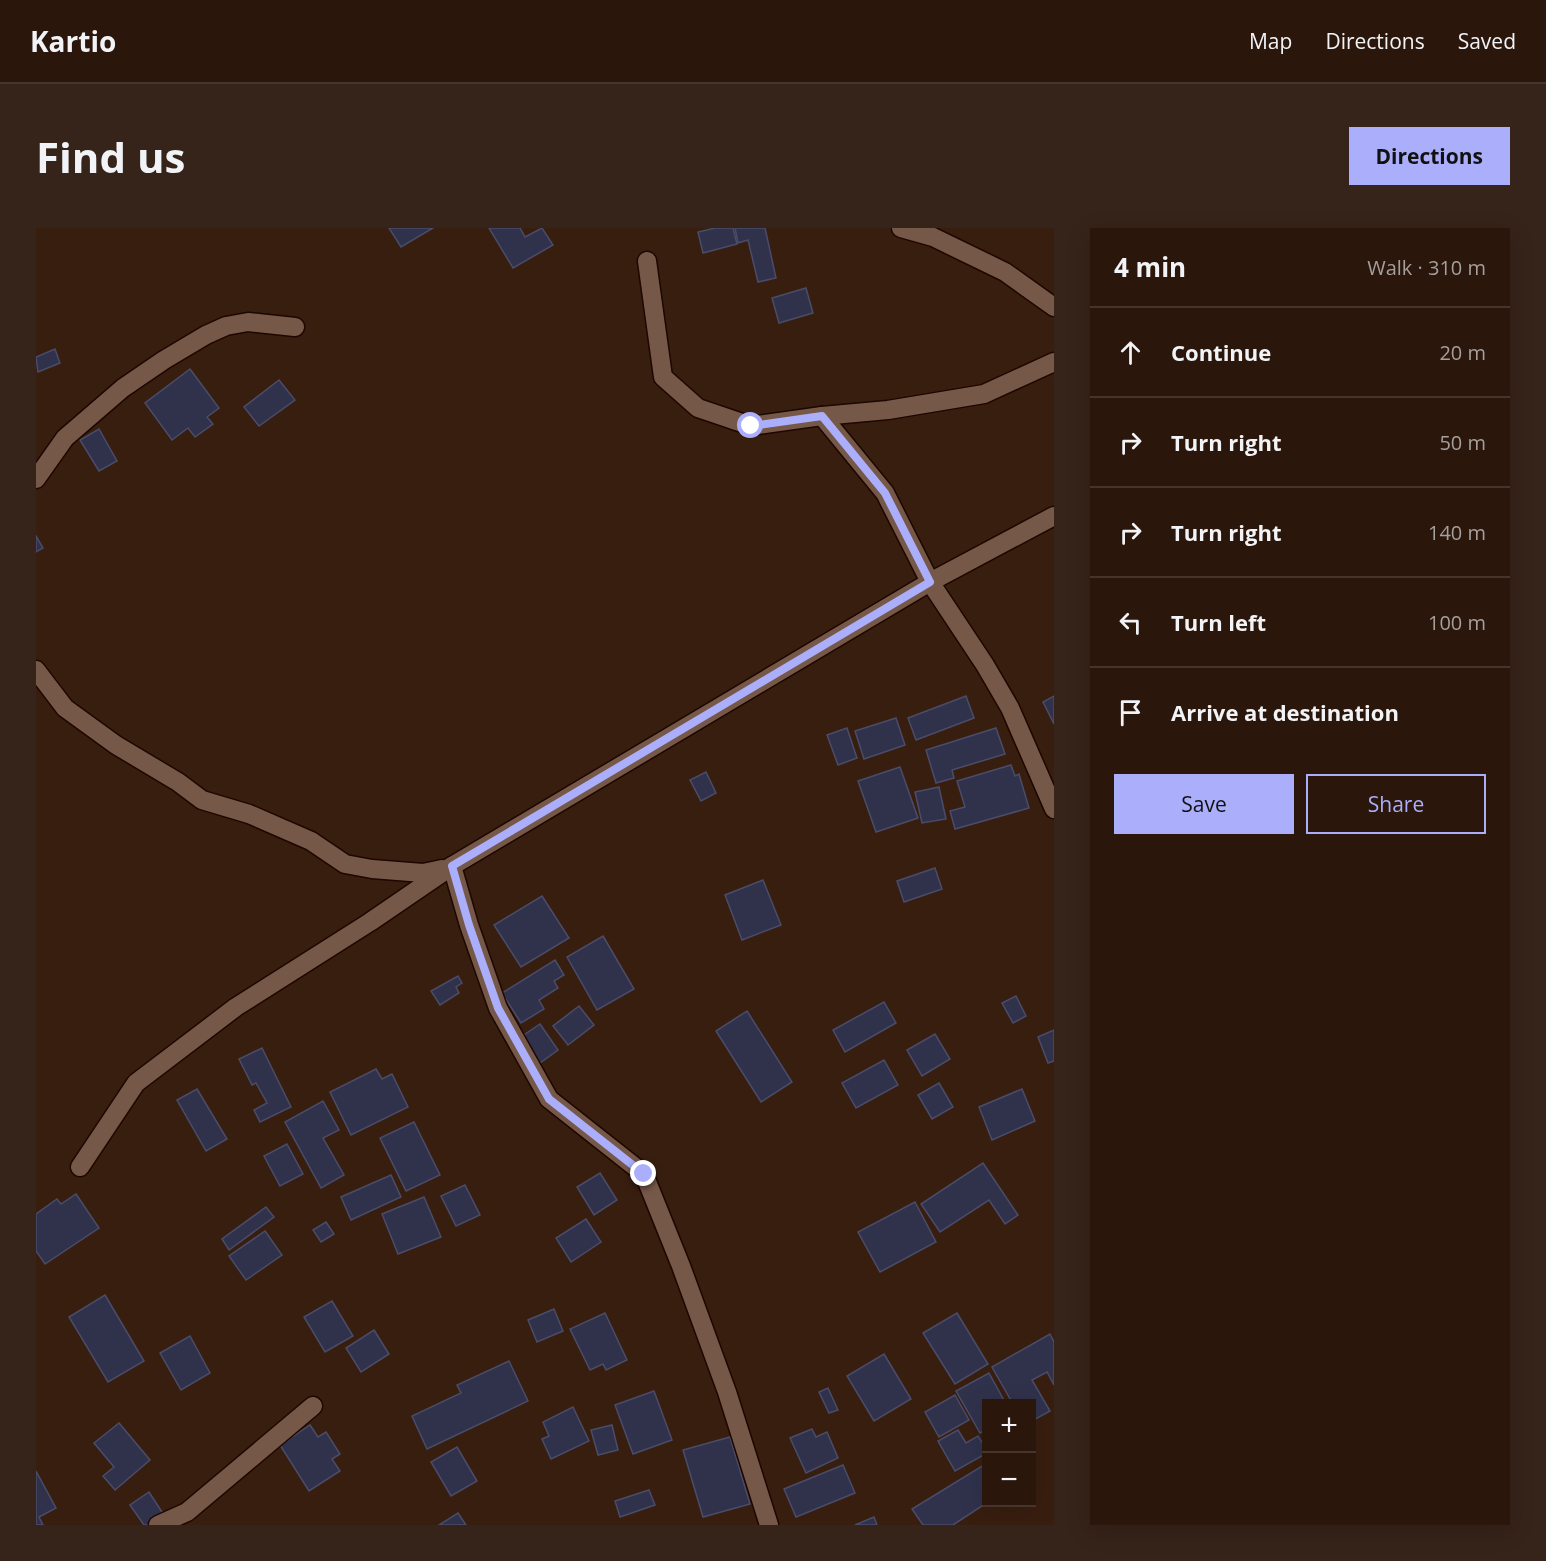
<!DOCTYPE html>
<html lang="en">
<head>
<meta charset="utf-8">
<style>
	body { margin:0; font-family:"Open Sans",sans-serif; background:#362319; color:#f1f3f6 }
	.controls { position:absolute; right:18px; bottom:18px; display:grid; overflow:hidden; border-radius:0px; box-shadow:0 6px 24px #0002 }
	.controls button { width:54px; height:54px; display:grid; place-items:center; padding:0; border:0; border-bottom:2px solid #46352c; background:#2a160b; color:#f1f3f6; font:30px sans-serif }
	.stop { position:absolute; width:18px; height:18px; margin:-14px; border:4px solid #abaffb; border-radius:50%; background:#fff }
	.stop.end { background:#abaffb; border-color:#fff; box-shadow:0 2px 6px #0008 }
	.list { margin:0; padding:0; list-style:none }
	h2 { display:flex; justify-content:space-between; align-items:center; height:78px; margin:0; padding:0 24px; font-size:26px }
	h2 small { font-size:20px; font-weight:400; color:#a59f9d }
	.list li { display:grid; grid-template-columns:39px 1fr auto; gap:18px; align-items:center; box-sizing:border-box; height:90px; padding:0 24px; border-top:2px solid #46352c }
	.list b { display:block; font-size:22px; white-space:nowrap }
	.list em { font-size:20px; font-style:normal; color:#a59f9d }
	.actions { display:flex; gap:12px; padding:18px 24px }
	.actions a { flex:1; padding:14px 0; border:2px solid #abaffb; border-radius:0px; text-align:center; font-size:21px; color:#abaffb }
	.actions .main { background:#abaffb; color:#111 }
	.icon { flex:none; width:33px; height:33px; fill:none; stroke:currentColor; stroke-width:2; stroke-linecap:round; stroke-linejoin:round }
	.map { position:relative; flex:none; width:1018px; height:1297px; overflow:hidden; border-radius:0px }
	header { display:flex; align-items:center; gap:36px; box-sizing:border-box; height:84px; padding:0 30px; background:#2a160b; border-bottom:2px solid #46352c }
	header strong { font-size:28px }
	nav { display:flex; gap:33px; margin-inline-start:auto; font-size:21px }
	.intro { display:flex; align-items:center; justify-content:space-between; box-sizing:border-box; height:144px; padding:0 36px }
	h1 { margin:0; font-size:42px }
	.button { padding:15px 27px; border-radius:0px; background:#abaffb; color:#111; font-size:21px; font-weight:700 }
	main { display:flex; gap:36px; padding:0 36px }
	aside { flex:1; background:#2a160b; border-radius:0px; box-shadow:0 6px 24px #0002 }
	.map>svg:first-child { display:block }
</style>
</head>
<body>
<header>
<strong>Kartio</strong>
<nav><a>Map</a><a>Directions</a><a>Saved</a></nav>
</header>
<div class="intro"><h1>Find us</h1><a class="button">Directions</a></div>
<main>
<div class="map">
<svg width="1018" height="1297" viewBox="0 0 1018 1297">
	<rect width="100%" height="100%" fill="#381e0f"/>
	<g fill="#30324c" stroke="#4a4c69" stroke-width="1.5">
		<path d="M353,0h44l-32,19z"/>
		<path d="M453,0h31l5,9 17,-9 11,17 -40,23z"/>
		<path d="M679,0h18l4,16 -34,9 -5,-21z"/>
		<path d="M699,0h30l11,50 -18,4 -10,-42 -10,3z"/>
		<path d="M770,60l7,25 -34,10 -7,-25z"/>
		<path d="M19,121l5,14 -22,9 -2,-15z"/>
		<path d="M154,141l29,39 -12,9 6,7 -18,13 -7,-9 -16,12 -27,-37z"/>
		<path d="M243,152l16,20 -36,26 -15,-19z"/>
		<path d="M63,201l18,32 -18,10 -19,-31z"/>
		<path d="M0,308l7,12 -7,4z"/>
		<path d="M930,468l8,22 -58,22 -8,-22z"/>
		<path d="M1018,468v28l-11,-22z"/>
		<path d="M860,490l9,27 -41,14 -9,-28z"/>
		<path d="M811,500l10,30 -19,7 -11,-30z"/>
		<path d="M960,500l9,26 -53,16 2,8 -18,5 -10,-33z"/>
		<path d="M975,537l4,11 4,-2 10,34 -74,21 -5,-18 15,-4 -8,-26z"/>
		<path d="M864,539l18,51 -42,14 -18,-51z"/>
		<path d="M670,544l10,21 -15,8 -11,-21z"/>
		<path d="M903,559l7,32 -24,4 -7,-31z"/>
		<path d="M899,640l7,21 -38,13 -7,-21z"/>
		<path d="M727,652l18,45 -39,15 -17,-45z"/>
		<path d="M506,668l27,42 -48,29 -27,-42z"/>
		<path d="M567,708l31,53 -37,21 -30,-53z"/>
		<path d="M519,732l9,15 -10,6 4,7 -19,12 5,9 -23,14 -19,-30z"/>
		<path d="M422,748l4,7 -6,4 3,6 -19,12 -9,-14z"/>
		<path d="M980,768l10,20 -13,7 -11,-20z"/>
		<path d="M848,774l12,21 -51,29 -12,-22z"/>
		<path d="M543,778l15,19 -26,20 -15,-19z"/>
		<path d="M711,783l45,71 -31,20 -45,-71z"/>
		<path d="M504,796l18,26 -18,13 -19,-26z"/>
		<path d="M1018,802v31l-6,2 -10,-26z"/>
		<path d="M899,806l15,25 -28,17 -15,-26z"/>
		<path d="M226,820l29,59 -31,15 -6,-12 13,-7 -11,-20 -4,2 -13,-26z"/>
		<path d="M848,832l14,25 -42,23 -14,-25z"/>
		<path d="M340,841l6,10 10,-5 16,33 -57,28 -21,-43z"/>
		<path d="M903,855l14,24 -21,12 -14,-24z"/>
		<path d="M161,861l30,50 -21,12 -29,-51z"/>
		<path d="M986,861l13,32 -43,19 -13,-33z"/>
		<path d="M287,873l16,29 -16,8 21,37 -23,13 -36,-66z"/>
		<path d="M378,894l26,53 -34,16 -26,-53z"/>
		<path d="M251,916l16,30 -23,12 -16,-30z"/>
		<path d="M947,935l35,52 -13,9 -16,-24 -49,32 -19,-28z"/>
		<path d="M564,945l17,27 -23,15 -17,-28z"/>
		<path d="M355,947l10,22 -50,23 -10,-23z"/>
		<path d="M429,957l15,30 -24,11 -15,-30z"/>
		<path d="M40,966l23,34 -54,36 -9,-13v-37l21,-15 4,5z"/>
		<path d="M388,969l17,40 -43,17 -16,-40z"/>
		<path d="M879,974l21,40 -56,30 -22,-40z"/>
		<path d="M230,979l8,10 -45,33 -7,-11z"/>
		<path d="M550,991l15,23 -30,20 -15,-24z"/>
		<path d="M290,994l8,12 -13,8 -8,-12z"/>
		<path d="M229,1003l17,24 -36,25 -17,-24z"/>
		<path d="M69,1067l39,66 -36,21 -39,-65z"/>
		<path d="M296,1073l21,35 -28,16 -21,-35z"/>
		<path d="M518,1081l9,22 -26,11 -9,-22z"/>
		<path d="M569,1085l22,47 -21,10 -3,-6 -13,6 -20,-41z"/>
		<path d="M921,1085l31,51 -33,20 -32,-51z"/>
		<path d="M338,1102l15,24 -28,18 -15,-24z"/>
		<path d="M1014,1106l4,8v43l-7,-13 -15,8 18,31 -18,10v-17h-19l-21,-37z"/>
		<path d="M154,1108l20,37 -29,17 -21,-37z"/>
		<path d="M848,1126l27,45 -37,22 -27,-45z"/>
		<path d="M473,1133l19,40 -101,48 -15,-33 49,-23 -4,-8z"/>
		<path d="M953,1145l17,31h-19v25l-7,4 -24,-42z"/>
		<path d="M792,1160l10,22 -9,3 -10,-21z"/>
		<path d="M618,1163l18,49 -39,14 -18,-49z"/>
		<path d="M919,1167l14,25 -30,17 -14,-25z"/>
		<path d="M537,1179l16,34 -38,18 -9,-20 7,-3 -6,-14z"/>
		<path d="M83,1195l31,37 -35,30 -12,-14 11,-9 -20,-24z"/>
		<path d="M274,1197l8,12 8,-5 14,22 -8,5 8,12 -31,20 -29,-46z"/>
		<path d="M576,1197l6,25 -20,5 -7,-25z"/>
		<path d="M776,1201l4,8 11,-5 11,26 -32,15 -16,-35z"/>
		<path d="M922,1202l8,13 12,-7 9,14v3l-32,18 -17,-30z"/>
		<path d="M694,1209l20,67 -47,13 -20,-67z"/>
		<path d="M421,1219l20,34 -26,15 -20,-34z"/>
		<path d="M951,1235v39h1l-35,23h-30l-11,-16z"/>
		<path d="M807,1237l12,28 -59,24 -12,-28z"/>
		<path d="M0,1243l20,37 -17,9 4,8h-7z"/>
		<path d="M613,1262l6,15 -35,12 -5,-16z"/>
		<path d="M113,1264l15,23 -15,10h-5l-14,-20z"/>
		<path d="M422,1285l8,12h-27z"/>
		<path d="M838,1289l3,8h-22z"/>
	</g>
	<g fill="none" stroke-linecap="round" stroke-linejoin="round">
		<defs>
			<g id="minor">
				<path d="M865,0l32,9 72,35 49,35"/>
				<path d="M611,33l16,116 35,31 53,18 71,-10 63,77 45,89 55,83 25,43 44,101"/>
				<path d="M786,188l66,-6 96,-16 70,-32"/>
				<path d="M0,251l29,-41 58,-50 41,-28 42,-25 20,-9 22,-4 47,5"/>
				<path d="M0,442l29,38 51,37 62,37 24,18 47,14 62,27 34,23 27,5 51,4 19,-4"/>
				<path d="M44,939l56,-84 100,-76 134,-85 82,-56"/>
				<path d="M122,1297l29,-13 126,-106"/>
				<path d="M733,1297l-42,-133 -46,-126 -37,-92 -95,-75 -51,-91 -29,-83 -17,-59 478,-284 124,-66"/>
			</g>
		</defs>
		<use href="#minor" stroke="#1e0700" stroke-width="21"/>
		<use href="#minor" stroke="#765848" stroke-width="18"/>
	</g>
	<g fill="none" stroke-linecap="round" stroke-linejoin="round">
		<path stroke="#abaffb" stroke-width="8" d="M608,946l-95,-75 -51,-91 -29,-83 -17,-59 478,-284 -45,-89 -63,-77 -71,10"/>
	</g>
</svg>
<div class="controls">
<button>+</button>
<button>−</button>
</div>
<div class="stop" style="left:715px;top:198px"></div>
<div class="stop end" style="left:608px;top:946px"></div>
</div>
<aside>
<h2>4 min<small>Walk · 310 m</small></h2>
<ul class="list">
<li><svg class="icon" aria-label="ahead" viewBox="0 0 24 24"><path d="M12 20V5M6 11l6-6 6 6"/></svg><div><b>Continue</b></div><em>20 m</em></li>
<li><svg class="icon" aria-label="right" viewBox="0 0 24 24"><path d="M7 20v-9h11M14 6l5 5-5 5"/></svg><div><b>Turn right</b></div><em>50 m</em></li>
<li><svg class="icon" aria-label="right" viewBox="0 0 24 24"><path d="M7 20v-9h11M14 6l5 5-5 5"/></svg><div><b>Turn right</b></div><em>140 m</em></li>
<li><svg class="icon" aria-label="left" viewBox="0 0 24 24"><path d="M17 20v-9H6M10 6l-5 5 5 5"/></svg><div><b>Turn left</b></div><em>100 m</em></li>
<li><svg class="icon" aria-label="arrive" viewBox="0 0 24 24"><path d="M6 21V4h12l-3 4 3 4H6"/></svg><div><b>Arrive at destination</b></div></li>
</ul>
<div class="actions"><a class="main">Save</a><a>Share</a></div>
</aside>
</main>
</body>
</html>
